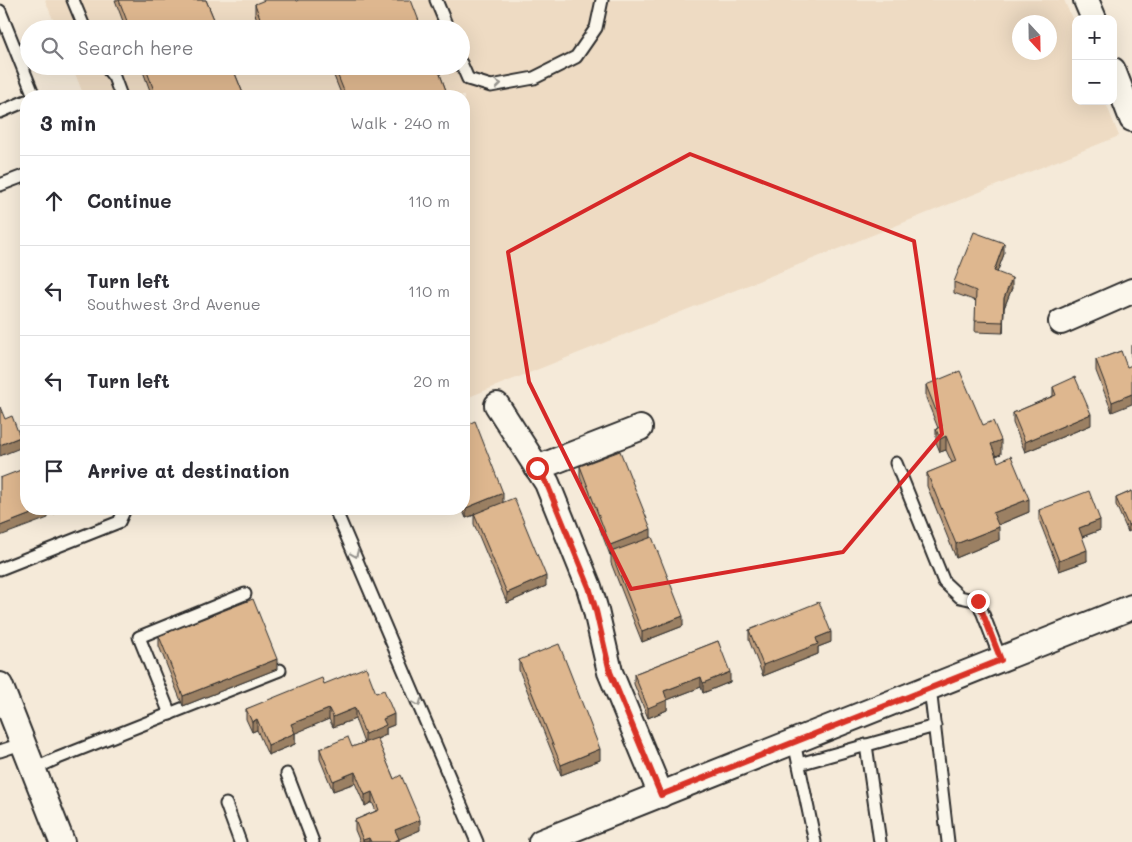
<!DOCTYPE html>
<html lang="en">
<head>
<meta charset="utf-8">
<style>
	body { margin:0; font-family:Mali,sans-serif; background:#f2f2f3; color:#2b2b33 }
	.controls { position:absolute; right:15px; top:15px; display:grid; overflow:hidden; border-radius:10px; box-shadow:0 5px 20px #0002 }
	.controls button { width:45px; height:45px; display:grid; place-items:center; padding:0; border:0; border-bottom:1px solid #e1e1e2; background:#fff; color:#2b2b33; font:25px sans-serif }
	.compass { position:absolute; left:1012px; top:15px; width:45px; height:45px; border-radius:50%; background:#fff; box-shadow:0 5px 20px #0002; rotate:158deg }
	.stop { position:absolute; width:15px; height:15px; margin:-11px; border:4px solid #d93025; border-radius:50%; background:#fff }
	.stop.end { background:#d93025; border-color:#fff; box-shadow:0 1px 5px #0008 }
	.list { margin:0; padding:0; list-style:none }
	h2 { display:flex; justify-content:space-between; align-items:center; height:65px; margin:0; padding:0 20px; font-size:21px }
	h2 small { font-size:16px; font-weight:400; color:#7c7c81 }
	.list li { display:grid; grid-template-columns:32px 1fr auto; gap:15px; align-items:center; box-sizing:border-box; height:90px; padding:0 20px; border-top:1px solid #e1e1e2 }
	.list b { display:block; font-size:19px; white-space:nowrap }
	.list p { margin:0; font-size:16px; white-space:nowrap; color:#7c7c81 }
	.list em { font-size:16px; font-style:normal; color:#7c7c81 }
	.icon { flex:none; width:28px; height:28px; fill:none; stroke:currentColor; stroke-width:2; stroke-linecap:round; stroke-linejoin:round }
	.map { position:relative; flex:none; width:1132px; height:842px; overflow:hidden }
	.search { position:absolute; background:#fff; box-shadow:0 5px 20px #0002; left:20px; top:20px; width:450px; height:55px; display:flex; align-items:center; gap:12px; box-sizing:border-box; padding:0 18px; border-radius:28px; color:#7c7c81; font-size:19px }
	.panel { position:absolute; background:#fff; box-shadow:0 5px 20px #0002; left:20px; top:90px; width:450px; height:425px; border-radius:20px }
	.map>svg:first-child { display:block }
</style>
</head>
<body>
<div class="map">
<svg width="1132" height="842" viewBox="0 0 1132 842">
	<rect width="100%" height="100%" fill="#f5ead9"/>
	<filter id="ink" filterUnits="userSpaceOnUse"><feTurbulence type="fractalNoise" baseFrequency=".02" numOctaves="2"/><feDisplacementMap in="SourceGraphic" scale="10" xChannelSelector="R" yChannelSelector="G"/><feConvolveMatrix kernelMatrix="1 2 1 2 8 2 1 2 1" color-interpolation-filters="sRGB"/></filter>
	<g filter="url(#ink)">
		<path fill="#eedbc3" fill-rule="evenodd" d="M45,0h1019l12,28v73h29l14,35 -655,263v-303h-380l-12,-30h389v-37h-404zM1020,22h30v30h-30z"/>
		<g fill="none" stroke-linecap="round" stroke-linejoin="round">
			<defs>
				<g id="lane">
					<path d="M73,0l12,29"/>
					<path d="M436,0l12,29"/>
					<path d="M0,11l34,85"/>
					<path d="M461,63l7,16 23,7 43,-8 42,-21 20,-29 6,-28"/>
					<path d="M105,66l9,11 7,19"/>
					<path d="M0,112l26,-11"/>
					<path d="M0,185l26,-10"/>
					<path d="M896,463l48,119 16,15 18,4 23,59"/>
					<path d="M335,509l142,333"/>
					<path d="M0,569l119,-47 6,-13"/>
					<path d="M930,688l18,154"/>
					<path d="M170,714l-31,-77 106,-43"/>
					<path d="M794,742l21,100"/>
					<path d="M866,745l14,97"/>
					<path d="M0,751l24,-8"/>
					<path d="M799,764l136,-38"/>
					<path d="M34,769l24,-11 222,-88"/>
					<path d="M287,774l26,68"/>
					<path d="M226,804l14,38"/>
				</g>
				<g id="street">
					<path d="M1086,0l8,19"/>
					<path d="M1113,70l19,49"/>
					<path d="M1061,322l71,-31"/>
					<path d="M497,405l50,78 42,104 7,24 14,61 51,123"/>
					<path d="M537,468l103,-40"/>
					<path d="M0,685l62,157"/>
					<path d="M541,842l591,-235"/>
				</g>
			</defs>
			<use href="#lane" stroke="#2b2b2b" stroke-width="15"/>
			<use href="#street" stroke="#2b2b2b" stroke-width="28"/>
			<use href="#lane" stroke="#fbf7ec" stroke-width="11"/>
			<use href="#street" stroke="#fbf7ec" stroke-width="24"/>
		</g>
		<g fill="#bf9d7b" stroke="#2b2b2b">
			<path d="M115,0h91l12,29h-92z"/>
			<path d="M296,1l126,28h-162l-5,-15v-10z"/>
			<path d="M141,66h91l12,30h-92z"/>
			<path d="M330,66h107l11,30h-106z"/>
			<path d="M1004,254l-7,18 15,16 -8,20 -1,25 -28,-1 1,-31 -22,-8v-11z"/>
			<path d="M1131,346h1v13l-1,-3z"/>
			<path d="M1121,351l-9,61 -16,-41v-11z"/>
			<path d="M926,385l57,40 18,29 -6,2 3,6 31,50 -31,13 1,15 -43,18 -29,-72v-13l25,-10 -6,-13 -6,2 -4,-10v-13l2,-1 -12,-30z"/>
			<path d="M1053,387l38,38 -66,27 -12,-29v-10l40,-17z"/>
			<path d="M464,426l82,160 -39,17 -33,-79v-9l-8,3 -4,-9h2z"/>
			<path d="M580,466l71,71 32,89 -41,16 -31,-79v-8h-1l-30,-78z"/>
			<path d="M1132,491l-4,41 -12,-27v-7z"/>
			<path d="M1039,510l61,20 -18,7 5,24 -28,10 -20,-51z"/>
			<path d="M749,630l82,12 -13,5v7l-55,22 -14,-36z"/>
			<path d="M159,636l118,33 -94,37 -24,-60z"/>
			<path d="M718,641l12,41 -27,11 -2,-6 -34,13v10l-19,8 -14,-34v-10z"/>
			<path d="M519,660l81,100 -39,15 -42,-105z"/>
			<path d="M324,684l52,9 18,32 -8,3v7l-9,4 17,40 26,51 -21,9v3h-39l-5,-12v-10l21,-9 -4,-9 -7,4 -10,-23 -22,8 -13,-32v-10l32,-2 12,-4 -9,-24 -22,8 -4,-8 -34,14v11l-27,11 -11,-25 -5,2 -6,-13v-10z"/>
		</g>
		<g fill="#9b8064" stroke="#2b2b2b">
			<path d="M318,25v4h-10z"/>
			<path d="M1004,243v11l-10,27v-10z"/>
			<path d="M1012,278v10l-8,20 -1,25 1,-35z"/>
			<path d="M1132,394v10l-20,8v-10z"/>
			<path d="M1091,414v11l-66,27v-10z"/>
			<path d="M946,436v14l-6,2v-13z"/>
			<path d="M20,437v11l-20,8v-11z"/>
			<path d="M1001,440v14l-10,4v-14z"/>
			<path d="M503,493v11l-37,14v-10z"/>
			<path d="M1029,499v13l-36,15v-14z"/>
			<path d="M44,509h4v9l-48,18v-10z"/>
			<path d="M54,509h13l-13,5z"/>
			<path d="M1100,520v10l-21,8v-10z"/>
			<path d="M1132,523v7l-4,2v-7z"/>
			<path d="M999,527v13l-43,18v-14z"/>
			<path d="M651,529v11l-40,12v3h-1v-10z"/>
			<path d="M1087,550v11l-28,10v-10z"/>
			<path d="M546,576v10l-39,17v-10z"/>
			<path d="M683,616v10l-41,16v-10z"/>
			<path d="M831,632v10l-13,5v7l-55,22v-11l53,-27z"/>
			<path d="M277,659v10l-94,37v-10z"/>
			<path d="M730,672v10l-27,11v-10z"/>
			<path d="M701,677v10l-34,13v10l-19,8v-10l16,-17z"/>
			<path d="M355,708v11l-22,8v-10z"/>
			<path d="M329,709v10l-38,16v-11z"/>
			<path d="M394,714v11l-8,3v7l-21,9v-10l18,-15z"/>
			<path d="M257,719v11l-5,2v-10z"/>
			<path d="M295,733v11l-27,11v-10z"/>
			<path d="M600,749v11l-39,15v-10z"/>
			<path d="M355,772v11l-22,8v-10z"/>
			<path d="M372,792v10l-7,4v-11z"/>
			<path d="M420,820v10l-25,11v-11z"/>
			<path d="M369,838v4h-6v-2z"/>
		</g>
		<g fill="#deb78f" stroke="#2b2b2b">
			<path d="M119,0h87l12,29h-88z"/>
			<path d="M265,0h30l1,1 3,-1h112l11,29h-103l-1,-4 -10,4h-44l-9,-25z"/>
			<path d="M145,66h87l12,30h-88z"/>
			<path d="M334,66h103l11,30h-102z"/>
			<path d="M974,232l30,11 -10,28 18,7 -8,20 -1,24 -28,-1 1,-30 -22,-9z"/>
			<path d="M1121,351l6,16 5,-2v29l-20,8 -16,-42z"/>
			<path d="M960,371l23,54 10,-4 8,19 -10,4 7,18 13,-6 18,43 -36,14 6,14 -43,17 -29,-71 29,-12 -10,-25 -6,3 -4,-10 6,-3 -16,-41z"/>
			<path d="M1075,377l16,37 -66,28 -12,-29 43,-18 -3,-8z"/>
			<path d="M0,407l5,12 7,-3 8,21 -20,8z"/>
			<path d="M475,421l28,72 -37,15 -2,-6v-76z"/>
			<path d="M620,451l31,78 -41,16 -30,-79z"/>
			<path d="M26,468v41h18l-44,17v-48z"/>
			<path d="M1089,491l11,29 -21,8 8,22 -28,11 -20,-51z"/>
			<path d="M1132,491v32l-4,2 -12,-27z"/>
			<path d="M514,498l32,78 -39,17 -33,-79z"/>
			<path d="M652,537l31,79 -41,16 -31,-80z"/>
			<path d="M253,599l24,60 -94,37 -24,-60z"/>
			<path d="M819,602l12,30 -15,6 2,6 -55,21 -14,-35z"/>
			<path d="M718,641l12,31 -27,11 -2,-6 -37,14 3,9 -19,8 -14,-34z"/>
			<path d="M559,644l41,105 -39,16 -42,-105z"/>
			<path d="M366,667l10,26 8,-3 10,24 -11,5 3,6 -21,9 -10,-26 -22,9 -4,-8 -38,15 4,9 -27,12 -11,-26 -5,3 -6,-13 76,-31 2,6z"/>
			<path d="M348,737l4,10 25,-9 17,41 7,-4 19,45 -25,10 4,9 -7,3h-21l-2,-4 -6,2 -8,-20 24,-10 -7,-18 -7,3 -10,-23 -22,9 -13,-32z"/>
		</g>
		<defs><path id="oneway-chevron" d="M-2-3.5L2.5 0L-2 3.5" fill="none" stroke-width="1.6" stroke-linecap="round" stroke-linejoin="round" transform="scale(1.25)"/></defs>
		<g stroke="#93918c">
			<use href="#oneway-chevron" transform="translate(498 84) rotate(-7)"/>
			<use href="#oneway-chevron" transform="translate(355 554) rotate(67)"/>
			<use href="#oneway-chevron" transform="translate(418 703) rotate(67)"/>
		</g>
	</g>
	<g fill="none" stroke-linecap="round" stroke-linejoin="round" filter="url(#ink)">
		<path stroke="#d93025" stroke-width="6" d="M537,468l10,16 42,103 7,24 14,61 51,123 340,-135 -23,-59"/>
	</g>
	<path fill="none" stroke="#d62828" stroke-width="4" stroke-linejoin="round" d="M690,154l224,87 28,193 -99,118 -212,37 -102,-207 -21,-130z"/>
</svg>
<div class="controls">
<button>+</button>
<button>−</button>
</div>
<svg class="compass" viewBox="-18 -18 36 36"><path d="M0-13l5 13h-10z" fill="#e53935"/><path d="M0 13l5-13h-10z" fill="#7c7c81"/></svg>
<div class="stop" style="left:537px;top:468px"></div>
<div class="stop end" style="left:978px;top:601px"></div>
<div class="search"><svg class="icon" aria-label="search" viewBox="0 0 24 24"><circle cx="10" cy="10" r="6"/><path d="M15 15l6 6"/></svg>Search here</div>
<section class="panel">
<h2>3 min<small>Walk · 240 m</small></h2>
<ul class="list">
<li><svg class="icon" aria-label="ahead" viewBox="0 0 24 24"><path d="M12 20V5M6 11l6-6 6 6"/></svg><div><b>Continue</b></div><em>110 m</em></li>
<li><svg class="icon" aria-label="left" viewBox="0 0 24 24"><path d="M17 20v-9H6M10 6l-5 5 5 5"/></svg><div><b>Turn left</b><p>Southwest 3rd Avenue</p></div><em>110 m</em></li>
<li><svg class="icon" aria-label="left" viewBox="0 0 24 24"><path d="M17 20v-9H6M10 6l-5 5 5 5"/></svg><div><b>Turn left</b></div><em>20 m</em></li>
<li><svg class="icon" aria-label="arrive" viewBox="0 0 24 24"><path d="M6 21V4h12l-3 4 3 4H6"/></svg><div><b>Arrive at destination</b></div></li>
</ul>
</section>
</div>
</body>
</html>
